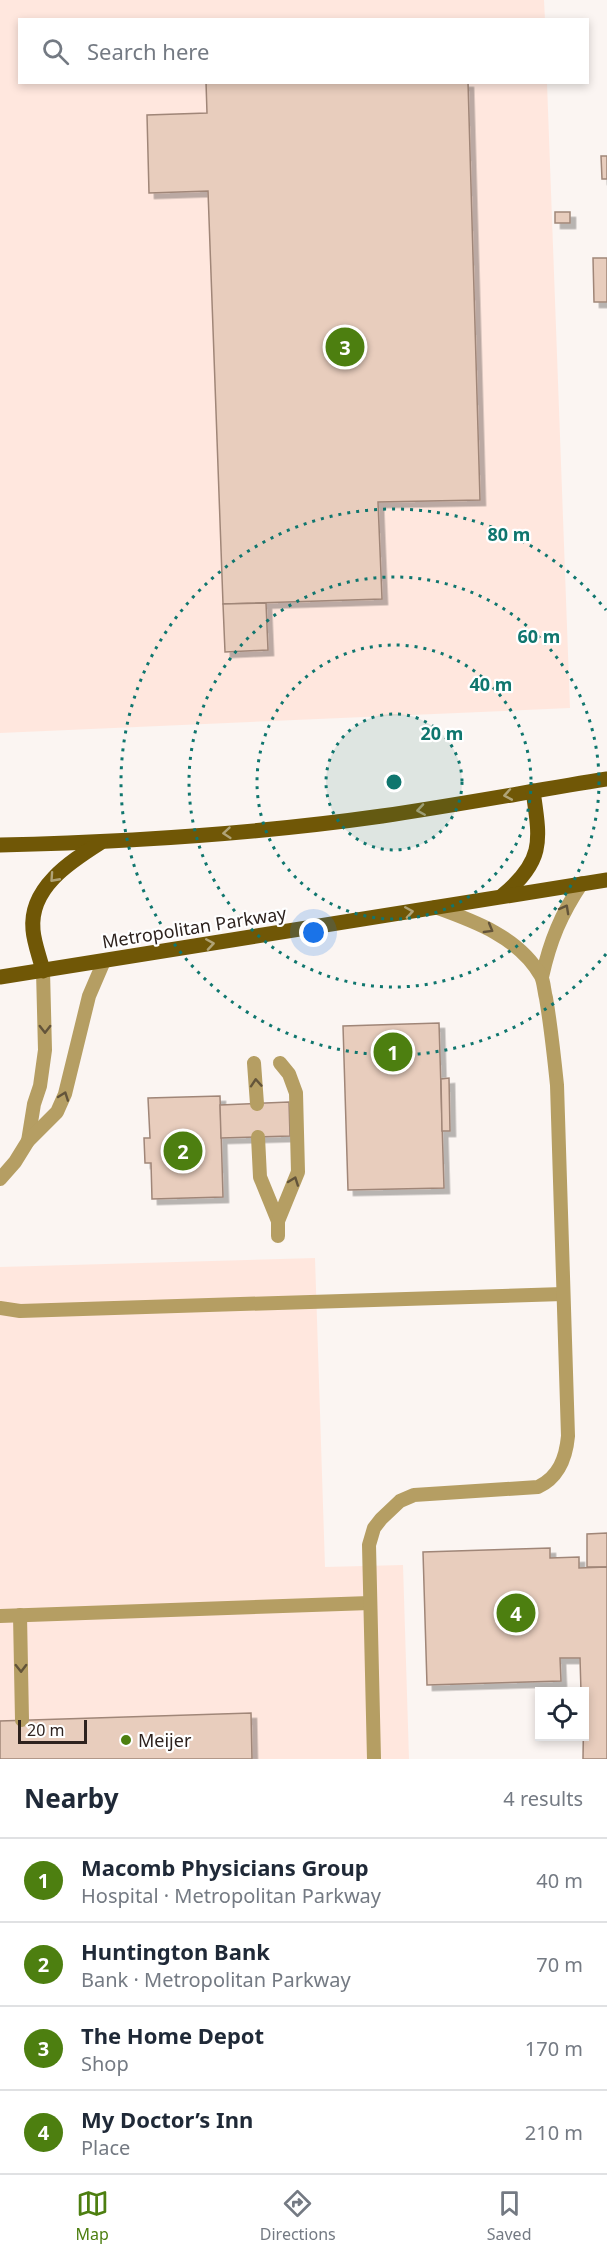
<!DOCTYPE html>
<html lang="en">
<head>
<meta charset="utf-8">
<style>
	body { margin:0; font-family:"Noto Sans",sans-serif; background:#f2f2f3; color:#1f2937 }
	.controls { position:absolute; right:18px; bottom:18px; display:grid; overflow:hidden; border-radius:0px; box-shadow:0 3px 9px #0003 }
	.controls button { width:54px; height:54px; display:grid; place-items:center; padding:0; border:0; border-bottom:2px solid #e0e1e3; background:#fff; color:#1f2937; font:30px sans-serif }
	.scale { position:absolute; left:18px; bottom:15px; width:69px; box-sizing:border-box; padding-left:6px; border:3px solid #2d221e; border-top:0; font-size:16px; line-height:21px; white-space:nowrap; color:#2d221e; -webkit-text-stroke:4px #fff; paint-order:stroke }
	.you { position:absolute; left:314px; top:933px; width:21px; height:21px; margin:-15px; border:4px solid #fff; border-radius:50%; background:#1a73e8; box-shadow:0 0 0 9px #1a73e833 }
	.badge { display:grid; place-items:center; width:39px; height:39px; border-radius:50%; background:#4d7f10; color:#fff; font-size:20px; font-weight:700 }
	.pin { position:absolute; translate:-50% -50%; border:3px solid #fff; box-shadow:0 2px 6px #0006 }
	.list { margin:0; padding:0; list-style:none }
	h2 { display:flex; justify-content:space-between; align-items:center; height:78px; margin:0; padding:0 24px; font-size:26px }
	h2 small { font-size:20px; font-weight:400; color:#747a83 }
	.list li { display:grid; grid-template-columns:39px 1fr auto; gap:18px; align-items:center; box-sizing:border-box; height:84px; padding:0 24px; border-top:2px solid #e0e1e3 }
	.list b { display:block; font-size:22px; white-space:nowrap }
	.list p { margin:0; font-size:20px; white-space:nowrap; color:#747a83 }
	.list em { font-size:20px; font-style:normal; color:#747a83 }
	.icon { flex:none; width:33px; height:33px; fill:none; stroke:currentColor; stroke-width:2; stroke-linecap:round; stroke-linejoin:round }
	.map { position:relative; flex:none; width:607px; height:1759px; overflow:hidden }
	.search { position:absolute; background:#fff; box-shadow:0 3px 9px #0003; left:18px; right:18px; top:18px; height:66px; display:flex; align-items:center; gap:15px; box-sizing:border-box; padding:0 21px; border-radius:0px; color:#747a83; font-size:22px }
	.sheet { height:414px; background:#fff }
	nav { display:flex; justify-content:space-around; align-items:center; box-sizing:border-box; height:84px; border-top:2px solid #e0e1e3; background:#fff; font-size:16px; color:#747a83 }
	nav a { display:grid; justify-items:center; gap:3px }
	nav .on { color:#4d7f10 }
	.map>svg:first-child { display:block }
</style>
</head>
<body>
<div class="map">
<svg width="607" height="1759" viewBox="0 0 607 1759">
	<defs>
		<filter id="shadow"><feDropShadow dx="5.5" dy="5.5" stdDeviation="0" flood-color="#0004"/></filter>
	</defs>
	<rect width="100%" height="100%" fill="#fbf5f2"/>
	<g fill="#ffe7de">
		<path d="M0,0h544l1,20h-525v62l527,1 23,625 -570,25z"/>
		<path d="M315,1258l10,309 78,-2 6,194h-409v-492z"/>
	</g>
	<g fill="#e8cdbd" stroke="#a08678" stroke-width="1.5" filter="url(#shadow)">
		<path d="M206,82h262l12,418 -102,2 4,97 -159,5 -15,-413 -59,2 -2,-78 60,-2z"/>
		<path d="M601,156h6v23h-5z"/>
		<rect x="555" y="212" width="15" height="11"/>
		<path d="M593,258h14v44h-13z"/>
		<path d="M266,603l2,47 -43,2 -2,-48z"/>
		<path d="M439,1023l5,165 -96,2 -5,-164z"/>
		<path d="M449,1078l1,53h-8l-1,-52z"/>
		<path d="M220,1096l3,101 -71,2 -1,-36h-6l-1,-25h6l-2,-40z"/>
		<path d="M289,1102l1,34 -69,2 -1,-33z"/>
		<path d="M607,1533v34h-20v-33z"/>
		<path d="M550,1548v10l29,-1v11l28,-1v192h-24l1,-67h-3l-1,-34h-20l1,23 -134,4 -4,-133z"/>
		<path d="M251,1713l1,46h-252v-38z"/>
	</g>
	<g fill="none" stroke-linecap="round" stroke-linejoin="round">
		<g stroke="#b59e63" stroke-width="14">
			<path d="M542,977c8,-36 19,-63 40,-94"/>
			<path d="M254,1063l3,41"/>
			<path d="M258,1137l2,40 18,44"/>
			<path d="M28,1141l6,-37 6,-18 5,-36 -2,-79"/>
			<path d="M0,1179l15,-17 13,-21 29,-29 8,-18 24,-98 15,-35"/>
			<path d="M278,1236v-15l20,-49 -2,-79 -7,-19 -9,-11"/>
			<path d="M0,1308l20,3 543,-17"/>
			<path d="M20,1615l2,105"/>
			<path d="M0,1616l370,-13"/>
			<path d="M374,1759l-5,-214 5,-17 7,-9 19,-18 14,-6 124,-8c21,-10 28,-29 30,-51l-11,-351c-3,-29 -6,-58 -11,-87 -2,-7 -2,-16 -5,-22 -22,-39 -67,-55 -106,-69"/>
		</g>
		<g stroke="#705706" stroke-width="15">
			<path d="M0,845c128,-3 255,-11 382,-29 75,-11 150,-25 225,-37"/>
			<path d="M503,895c42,-35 37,-55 30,-104"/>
			<path d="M43,971c-3,-13 -9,-28 -10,-41 -4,-42 37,-68 67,-87"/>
			<path d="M0,977l607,-97"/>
		</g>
	</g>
	<defs><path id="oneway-chevron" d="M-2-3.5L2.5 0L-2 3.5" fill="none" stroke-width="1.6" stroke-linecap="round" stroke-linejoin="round" transform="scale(1.5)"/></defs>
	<g stroke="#b0a376">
		<use href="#oneway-chevron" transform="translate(508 795) rotate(170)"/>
		<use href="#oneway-chevron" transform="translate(421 810) rotate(171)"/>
		<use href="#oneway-chevron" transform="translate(227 833) rotate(175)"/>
		<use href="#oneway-chevron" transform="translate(54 878) rotate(132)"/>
		<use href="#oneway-chevron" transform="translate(409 912) rotate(-9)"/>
		<use href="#oneway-chevron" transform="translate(210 944) rotate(-9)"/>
	</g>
	<g stroke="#63543a">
		<use href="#oneway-chevron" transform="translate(565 909) rotate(-61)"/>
		<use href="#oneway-chevron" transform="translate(489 929) rotate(30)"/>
		<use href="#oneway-chevron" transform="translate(45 1029) rotate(90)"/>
		<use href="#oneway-chevron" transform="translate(256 1083) rotate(-94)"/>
		<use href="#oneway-chevron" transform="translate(64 1096) rotate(-70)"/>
		<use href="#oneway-chevron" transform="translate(294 1181) rotate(-70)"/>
		<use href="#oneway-chevron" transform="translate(21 1668) rotate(89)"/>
	</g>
	<circle cx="394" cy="782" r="68" fill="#0f766e" fill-opacity=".12"/>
	<g fill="none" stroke="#0f766e" stroke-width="3" stroke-dasharray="3 6">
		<circle cx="394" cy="782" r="68"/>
		<circle cx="394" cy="782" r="137"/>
		<circle cx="394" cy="782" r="205"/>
		<path d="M606 954A273 273 0 1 1 606 610"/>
	</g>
	<circle fill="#4d7f10" stroke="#fff" stroke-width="2" cx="126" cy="1740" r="6"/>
	<g text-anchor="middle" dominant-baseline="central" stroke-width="4.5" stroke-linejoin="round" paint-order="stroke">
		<g font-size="18" fill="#2d221e" stroke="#fff">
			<text transform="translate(194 927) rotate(-9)">Metropolitan Parkway</text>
		</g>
		<g font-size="18" fill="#2d221e" stroke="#fff" text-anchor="start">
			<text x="138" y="1740">Meijer</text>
		</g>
	</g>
	<circle cx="394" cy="782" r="9" fill="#0f766e" stroke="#fff" stroke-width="3"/>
	<g font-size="18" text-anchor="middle" font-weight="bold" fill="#0f766e" stroke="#fff" stroke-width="4.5" stroke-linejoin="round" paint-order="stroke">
		<text x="509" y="541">80 m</text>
		<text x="539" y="643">60 m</text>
		<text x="491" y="691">40 m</text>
		<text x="442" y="740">20 m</text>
	</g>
</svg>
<div class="controls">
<button><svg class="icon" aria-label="locate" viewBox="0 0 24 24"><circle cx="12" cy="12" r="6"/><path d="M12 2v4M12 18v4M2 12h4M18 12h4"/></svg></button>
</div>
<div class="scale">20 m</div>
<div class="you"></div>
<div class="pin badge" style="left:393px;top:1052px">1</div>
<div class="pin badge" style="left:183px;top:1151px">2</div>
<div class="pin badge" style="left:345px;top:347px">3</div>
<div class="pin badge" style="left:516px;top:1613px">4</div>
<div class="search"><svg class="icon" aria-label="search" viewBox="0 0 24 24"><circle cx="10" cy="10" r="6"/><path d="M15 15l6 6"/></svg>Search here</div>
</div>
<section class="sheet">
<h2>Nearby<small>4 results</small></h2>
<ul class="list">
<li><span class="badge">1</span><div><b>Macomb Physicians Group</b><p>Hospital · Metropolitan Parkway</p></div><em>40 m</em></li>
<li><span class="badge">2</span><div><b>Huntington Bank</b><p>Bank · Metropolitan Parkway</p></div><em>70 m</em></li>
<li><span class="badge">3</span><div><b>The Home Depot</b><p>Shop</p></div><em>170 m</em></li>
<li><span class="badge">4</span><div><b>My Doctor’s Inn</b><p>Place</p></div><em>210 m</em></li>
</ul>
</section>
<nav>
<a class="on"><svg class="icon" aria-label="map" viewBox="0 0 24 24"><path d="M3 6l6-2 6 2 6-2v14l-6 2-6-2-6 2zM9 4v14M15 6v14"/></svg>Map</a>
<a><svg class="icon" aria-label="directions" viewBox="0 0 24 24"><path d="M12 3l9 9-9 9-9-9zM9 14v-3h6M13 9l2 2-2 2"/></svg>Directions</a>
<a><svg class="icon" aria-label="saved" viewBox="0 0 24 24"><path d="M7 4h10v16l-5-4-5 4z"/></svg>Saved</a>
</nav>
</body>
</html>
